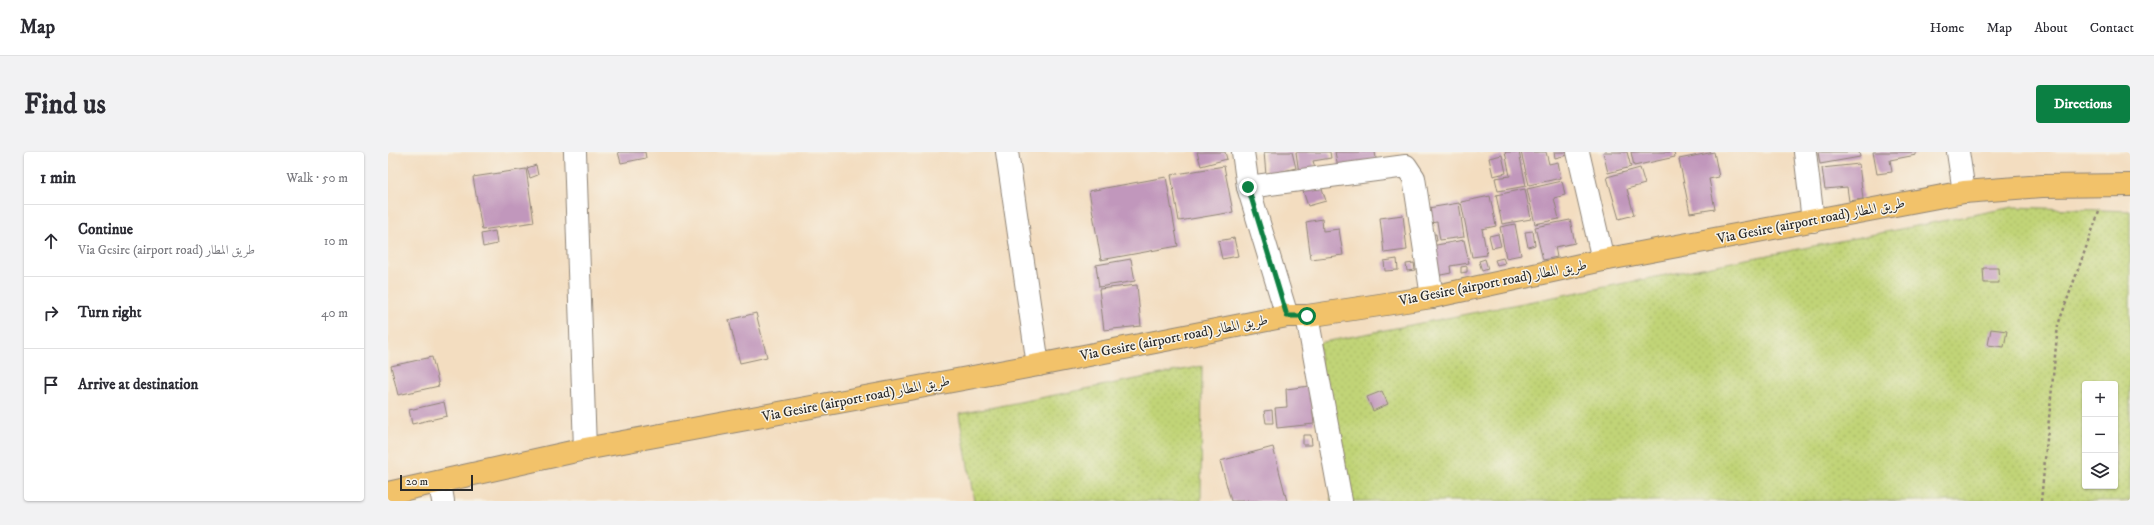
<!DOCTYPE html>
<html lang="en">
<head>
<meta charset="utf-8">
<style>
	body { margin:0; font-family:"IM FELL DW Pica",Amiri,serif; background:#f2f2f3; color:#2b2b33 }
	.controls { position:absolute; right:12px; bottom:12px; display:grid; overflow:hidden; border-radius:4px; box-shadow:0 1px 3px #0004 }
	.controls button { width:36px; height:36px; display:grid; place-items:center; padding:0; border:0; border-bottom:1px solid #e1e1e2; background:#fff; color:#2b2b33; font:20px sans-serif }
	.scale { position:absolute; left:12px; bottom:10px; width:73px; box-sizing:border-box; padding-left:4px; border:2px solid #2b2b2b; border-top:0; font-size:11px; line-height:14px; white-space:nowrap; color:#2b2b2b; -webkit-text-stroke:3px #f7f3e8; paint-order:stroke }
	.stop { position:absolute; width:12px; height:12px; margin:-9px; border:3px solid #0b8043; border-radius:50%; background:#fff }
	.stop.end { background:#0b8043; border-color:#fff; box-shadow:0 1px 4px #0008 }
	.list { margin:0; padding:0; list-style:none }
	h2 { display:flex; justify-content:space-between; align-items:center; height:52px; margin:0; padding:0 16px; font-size:17px }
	h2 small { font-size:13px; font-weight:400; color:#7c7c81 }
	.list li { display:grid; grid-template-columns:26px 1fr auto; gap:12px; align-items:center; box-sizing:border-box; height:72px; padding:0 16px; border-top:1px solid #e1e1e2 }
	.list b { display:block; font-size:15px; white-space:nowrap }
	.list p { margin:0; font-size:13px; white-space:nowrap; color:#7c7c81 }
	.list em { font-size:13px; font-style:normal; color:#7c7c81 }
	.icon { flex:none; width:22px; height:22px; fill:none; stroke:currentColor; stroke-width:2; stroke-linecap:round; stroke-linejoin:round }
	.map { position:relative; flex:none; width:1742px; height:349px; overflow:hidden; border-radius:4px }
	header { display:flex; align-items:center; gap:24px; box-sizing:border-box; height:56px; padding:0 20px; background:#fff; border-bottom:1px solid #e1e1e2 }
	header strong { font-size:19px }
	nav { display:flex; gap:22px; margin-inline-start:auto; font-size:14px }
	.intro { display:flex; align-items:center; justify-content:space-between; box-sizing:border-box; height:96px; padding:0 24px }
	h1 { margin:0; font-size:28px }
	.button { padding:10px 18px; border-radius:4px; background:#0b8043; color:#fff; font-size:14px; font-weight:700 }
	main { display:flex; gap:24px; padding:0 24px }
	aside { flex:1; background:#fff; border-radius:4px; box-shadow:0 1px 3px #0004 }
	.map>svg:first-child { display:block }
</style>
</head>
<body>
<header>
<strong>Map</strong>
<nav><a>Home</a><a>Map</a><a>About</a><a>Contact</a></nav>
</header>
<div class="intro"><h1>Find us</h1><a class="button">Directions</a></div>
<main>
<aside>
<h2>1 min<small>Walk · 50 m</small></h2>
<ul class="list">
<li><svg class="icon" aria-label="ahead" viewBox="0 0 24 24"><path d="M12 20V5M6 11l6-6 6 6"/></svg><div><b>Continue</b><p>Via Gesire (airport road) طريق المطار</p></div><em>10 m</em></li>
<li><svg class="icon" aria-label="right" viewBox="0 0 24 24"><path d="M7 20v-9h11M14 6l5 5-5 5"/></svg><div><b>Turn right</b></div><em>40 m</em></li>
<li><svg class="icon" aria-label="arrive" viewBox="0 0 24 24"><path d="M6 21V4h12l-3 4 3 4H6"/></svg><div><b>Arrive at destination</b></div></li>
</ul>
</aside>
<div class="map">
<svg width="1742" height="349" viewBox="0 0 1742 349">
	<defs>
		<pattern id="grass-dots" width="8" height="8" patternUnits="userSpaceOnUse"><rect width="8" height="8" fill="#c1d477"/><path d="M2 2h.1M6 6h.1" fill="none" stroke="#a6b667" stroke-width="1.8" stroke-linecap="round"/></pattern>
	</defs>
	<rect width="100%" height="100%" fill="#f7f3e8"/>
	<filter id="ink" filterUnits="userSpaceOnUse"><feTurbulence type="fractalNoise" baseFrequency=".025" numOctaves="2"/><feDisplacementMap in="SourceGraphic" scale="8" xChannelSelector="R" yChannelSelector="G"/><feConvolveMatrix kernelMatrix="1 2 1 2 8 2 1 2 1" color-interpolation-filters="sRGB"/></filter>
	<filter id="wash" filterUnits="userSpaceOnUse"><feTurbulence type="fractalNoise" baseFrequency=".012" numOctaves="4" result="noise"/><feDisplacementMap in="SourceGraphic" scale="16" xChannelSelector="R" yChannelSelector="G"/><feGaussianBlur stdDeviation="0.9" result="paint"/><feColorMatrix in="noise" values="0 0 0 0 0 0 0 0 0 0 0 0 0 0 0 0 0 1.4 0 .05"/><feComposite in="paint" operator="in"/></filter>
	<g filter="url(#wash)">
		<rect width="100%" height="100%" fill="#f3ddc0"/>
		<g fill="url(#grass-dots)" stroke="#768051" fill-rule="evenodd">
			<path d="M1625,55l117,4v290h-798l-13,-158zM1697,232h30v102h-30z"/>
			<path d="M814,214l-1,135h-227l-15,-87z"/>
		</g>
		<g id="blocks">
			<g fill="#c197bc">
				<path d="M230,0h27l1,6 -25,5z"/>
				<path d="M809,0h28l2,7 -26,7z"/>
				<path d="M876,0h28l4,16 -30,7z"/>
				<path d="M908,0h34l1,6 -18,3 3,10 -17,3z"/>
				<path d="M947,0h40l2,12 -38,8z"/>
				<path d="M1117,0h14l7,34 -28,5 -3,-13 15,-2z"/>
				<path d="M1133,0h25l3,12 9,-2 3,16 -32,7z"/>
				<path d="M1166,0h17l1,2 -17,4z"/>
				<path d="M1215,0h24l4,15 -23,6z"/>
				<path d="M1243,0h43l1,5 -41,9z"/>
				<path d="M1326,0l5,25 -10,2 6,30 -25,4 -11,-54z"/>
				<path d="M1430,0h41l1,5 -40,7z"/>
				<path d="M1485,0h43v3l-26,5 2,12 -15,2z"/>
				<path d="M1114,3l4,18 -13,3 -4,-18z"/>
				<path d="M1471,12l4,35 -14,2 -2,-14 -22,2 -3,-21z"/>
				<path d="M148,13l2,10 -8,3 -3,-10z"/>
				<path d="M836,14l9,46 -54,9 -8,-46z"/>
				<path d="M1252,16l5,16 -18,5 7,26 -15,4 -12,-42z"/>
				<path d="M138,17l8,53 -52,8 -9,-53z"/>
				<path d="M778,25l12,69 -77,14 -12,-69z"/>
				<path d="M1174,29l3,14 -11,3 5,21 -24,5 -8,-35z"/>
				<path d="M932,30l6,19 -18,5 -6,-18z"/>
				<path d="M1137,37l6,30 -29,5 -6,-29z"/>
				<path d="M1102,44l6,30 -14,3 5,26 -15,2 -11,-55z"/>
				<path d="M1071,51l5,34 -24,3 -3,-18 -7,1 -2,-15z"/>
				<path d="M1015,63l4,35 -23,3 -4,-35z"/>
				<path d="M934,67l1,12 16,-2 4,26 -32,4 -5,-37z"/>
				<path d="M1182,68l5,23 -20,4 2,10 -14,3 -8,-33z"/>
				<path d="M1127,72l6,31 -15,3 -6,-31z"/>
				<path d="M107,79l2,13 -14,3 -2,-13z"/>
				<path d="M1145,79l2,14 -7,2 -3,-15z"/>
				<path d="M1048,82l1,7h-8v-6z"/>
				<path d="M1110,82l3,12 -9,2 -3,-12z"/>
				<path d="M846,86l4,18 -16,3 -4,-18z"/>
				<path d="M1076,88l5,23 -19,3 1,7 -15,3 -5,-30z"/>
				<path d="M1115,106l2,5 -8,2 -2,-5z"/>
				<path d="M743,107l4,22 -36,6 -3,-22z"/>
				<path d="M1009,107l1,11 -13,1 -1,-10z"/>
				<path d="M1097,107l3,10 -6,2 -3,-10z"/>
				<path d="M1026,111l1,7 -8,1 -1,-7z"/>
				<path d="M1079,114v6l-6,1v-6z"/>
				<path d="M1595,116h15l1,15h-15z"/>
				<path d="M749,133l4,41 -37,4 -5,-41z"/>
				<path d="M368,161l11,44 -27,6 -11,-43z"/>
				<path d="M1603,177l16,2 -3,16 -16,-2z"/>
				<path d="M44,205l7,29 -41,9 -7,-29z"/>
				<path d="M922,234l4,38 -37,4 -2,-20 12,-1 -1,-18z"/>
				<path d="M994,239l6,13 -15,7 -6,-14z"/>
				<path d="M56,250l3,14 -35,8 -3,-14z"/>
				<path d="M884,258l1,13h-7l-2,-12z"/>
				<path d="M915,283h8l1,10h-9z"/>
				<path d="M885,295l14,54h-56l-11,-40z"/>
			</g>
		</g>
	</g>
	<g filter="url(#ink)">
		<use href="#blocks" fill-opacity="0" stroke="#8f8476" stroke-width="1"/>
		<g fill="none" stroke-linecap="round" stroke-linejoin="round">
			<defs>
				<g id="minor">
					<path d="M187,0l10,297"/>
					<path d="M619,0l31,213"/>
					<path d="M855,0l5,35 39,129"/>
					<path d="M1190,0l25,108"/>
					<path d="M1417,0l8,69"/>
					<path d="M1570,0l6,40"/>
					<path d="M860,35l158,-21 8,12 18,119"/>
					<path d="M919,164l34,185"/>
					<path d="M52,331l3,18"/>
				</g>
				<path id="major" d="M0,341l197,-44 453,-84 249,-49h20l125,-19 171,-37 361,-68 78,-6 88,-1"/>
			</defs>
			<use href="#minor" stroke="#8f8476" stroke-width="24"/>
			<use href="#major" stroke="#8f8476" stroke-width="24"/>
			<path stroke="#8f8476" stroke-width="2.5" stroke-dasharray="3 3" stroke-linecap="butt" d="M1653,349l17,-176 42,-116"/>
			<use href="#minor" stroke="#fff" stroke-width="22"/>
			<use href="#major" stroke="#f2c26a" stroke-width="22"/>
		</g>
	</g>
	<g fill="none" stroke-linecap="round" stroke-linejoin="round" filter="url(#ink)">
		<path stroke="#0b8043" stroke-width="5" d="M860,35l39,129h20"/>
	</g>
	<g text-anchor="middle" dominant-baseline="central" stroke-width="3" stroke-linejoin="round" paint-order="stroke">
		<g font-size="14" fill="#2b2b2b" stroke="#f7f3e8">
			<text transform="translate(1423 69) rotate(-11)">Via Gesire (airport road) طريق المطار</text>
			<text transform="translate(1105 131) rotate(-11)">Via Gesire (airport road) طريق المطار</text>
			<text transform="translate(786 186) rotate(-11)">Via Gesire (airport road) طريق المطار</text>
			<text transform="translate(468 247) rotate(-11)">Via Gesire (airport road) طريق المطار</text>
		</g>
	</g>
</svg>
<div class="controls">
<button>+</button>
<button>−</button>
<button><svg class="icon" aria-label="layers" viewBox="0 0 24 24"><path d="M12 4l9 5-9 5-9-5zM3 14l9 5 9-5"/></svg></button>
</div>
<div class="scale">20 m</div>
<div class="stop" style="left:919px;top:164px"></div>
<div class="stop end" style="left:860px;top:35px"></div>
</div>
</main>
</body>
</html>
